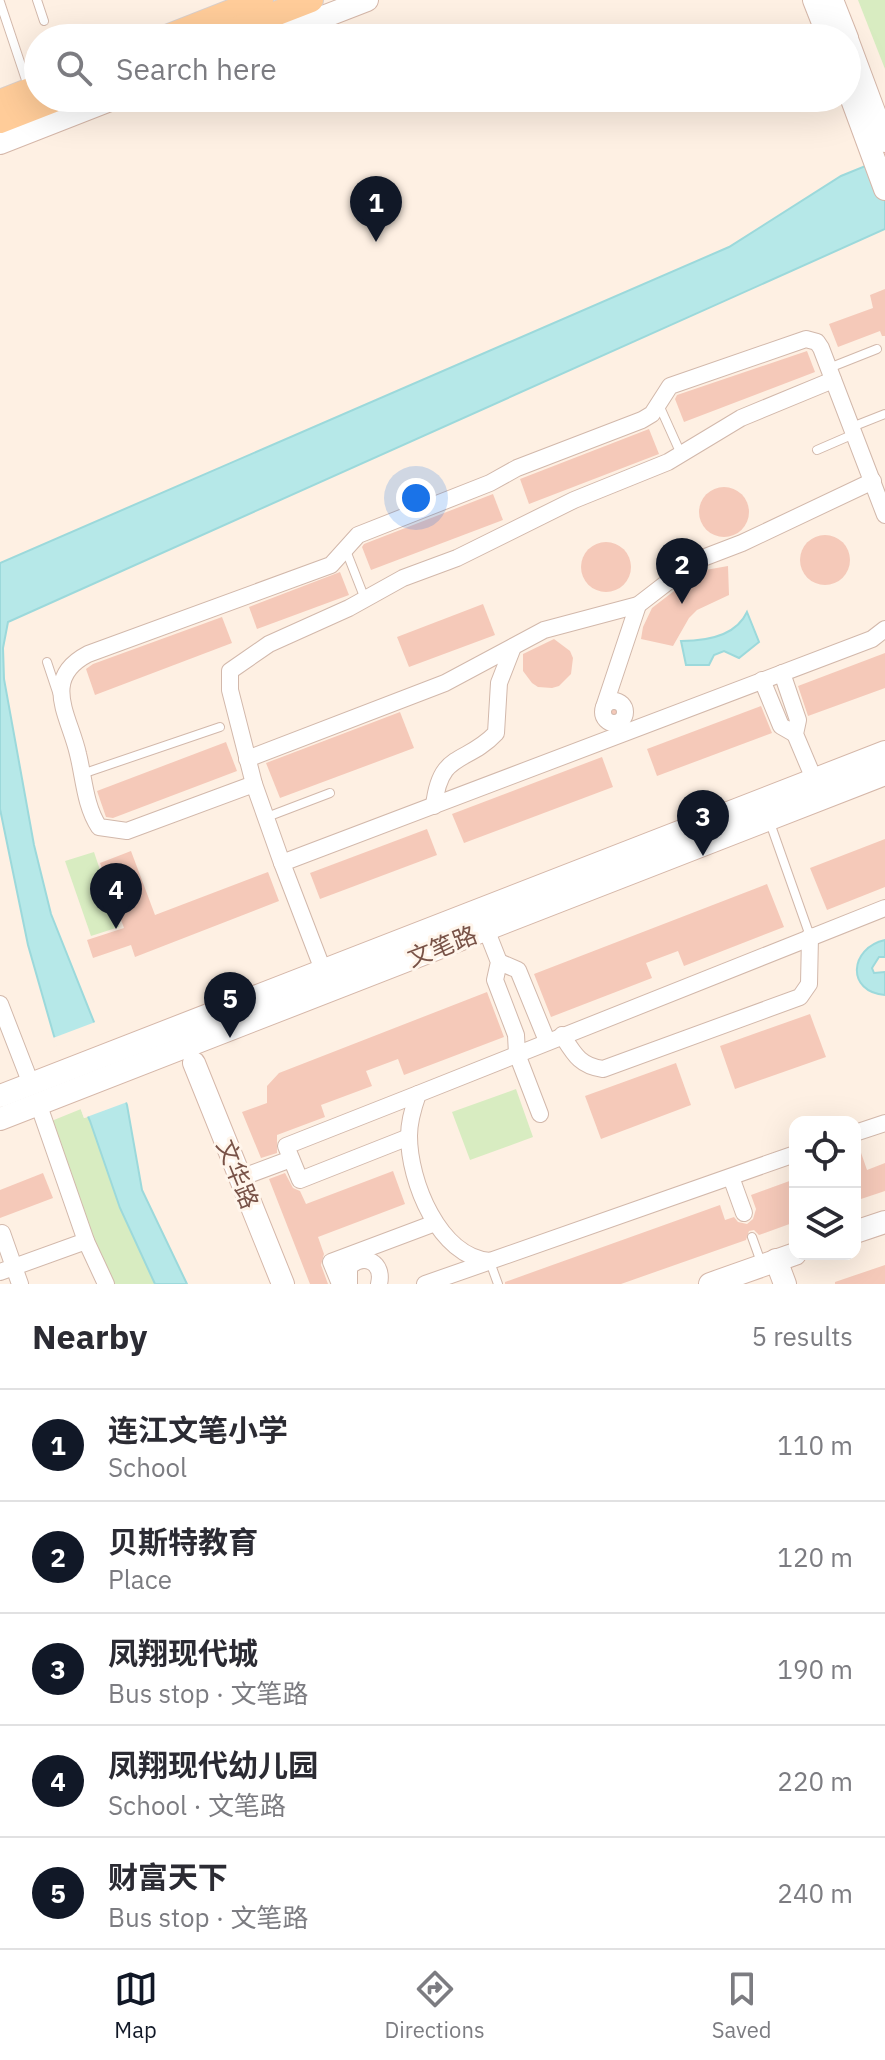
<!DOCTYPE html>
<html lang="en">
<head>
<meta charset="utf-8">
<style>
	body { margin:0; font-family:"IBM Plex Sans","Noto Sans SC",sans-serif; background:#f2f2f3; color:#2b2b33 }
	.controls { position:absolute; right:24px; bottom:24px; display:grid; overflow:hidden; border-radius:16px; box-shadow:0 8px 32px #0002 }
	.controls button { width:72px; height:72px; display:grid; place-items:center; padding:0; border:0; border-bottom:2px solid #e1e1e2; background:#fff; color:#2b2b33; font:40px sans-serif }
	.you { position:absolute; left:416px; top:498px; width:28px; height:28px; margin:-20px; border:6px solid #fff; border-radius:50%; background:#1a73e8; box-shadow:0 0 0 12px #1a73e833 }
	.badge { display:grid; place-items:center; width:52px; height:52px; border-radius:50%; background:#111827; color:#fff; font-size:26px; font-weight:700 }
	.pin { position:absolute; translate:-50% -66px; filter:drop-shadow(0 2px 4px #0008) }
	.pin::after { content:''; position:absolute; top:42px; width:28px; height:24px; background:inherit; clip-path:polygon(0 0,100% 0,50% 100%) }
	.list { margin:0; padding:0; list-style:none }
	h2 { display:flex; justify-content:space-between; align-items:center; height:104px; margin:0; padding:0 32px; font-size:34px }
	h2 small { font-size:26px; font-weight:400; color:#7c7c81 }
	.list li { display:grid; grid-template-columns:52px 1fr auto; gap:24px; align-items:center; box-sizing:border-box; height:112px; padding:0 32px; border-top:2px solid #e1e1e2 }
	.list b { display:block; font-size:30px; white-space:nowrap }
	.list p { margin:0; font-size:26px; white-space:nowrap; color:#7c7c81 }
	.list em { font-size:26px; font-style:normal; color:#7c7c81 }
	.icon { flex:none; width:44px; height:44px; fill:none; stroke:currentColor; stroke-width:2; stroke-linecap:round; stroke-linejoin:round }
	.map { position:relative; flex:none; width:885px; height:1284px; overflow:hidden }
	.search { position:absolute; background:#fff; box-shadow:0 8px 32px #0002; left:24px; right:24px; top:24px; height:88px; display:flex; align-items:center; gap:20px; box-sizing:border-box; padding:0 28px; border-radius:44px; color:#7c7c81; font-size:30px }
	.sheet { height:664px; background:#fff }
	nav { display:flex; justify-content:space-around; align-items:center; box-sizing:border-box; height:112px; border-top:2px solid #e1e1e2; background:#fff; font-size:22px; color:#7c7c81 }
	nav a { display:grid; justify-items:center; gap:4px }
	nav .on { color:#111827 }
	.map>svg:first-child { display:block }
</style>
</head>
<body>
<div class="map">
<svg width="885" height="1284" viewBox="0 0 885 1284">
	<rect width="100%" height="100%" fill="#fef0e3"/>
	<g fill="#d8ecc1">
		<path d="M858,0h27v69z"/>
		<path d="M94,852l25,75 -28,9 -26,-75z"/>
		<path d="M516,1089l17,48 -63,23 -18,-48z"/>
		<path d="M81,1109l3,9 4,-1 2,4 30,87 35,76h-45l-61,-162z"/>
	</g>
	<g fill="#b6e8e8" stroke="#9cd9db" stroke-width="2">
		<path d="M885,158v71l-877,393 -5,26 1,31 30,166 17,69 76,191 15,85 45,94h-32l-35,-76 -30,-87 -36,-85 -26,-91 -28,-136v-246l729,-316 112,-71z"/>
		<path d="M747,612l12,30 -20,16 -15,-7 -10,4 -5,10h-23l-5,-24c24,0 55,-5 66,-29z"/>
		<path d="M885,940v17h-6l-7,11 2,5 11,-1v23c-39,-3 -36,-47 0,-55z"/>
	</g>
	<path fill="#fef0e3" d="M98,1021l32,80 -46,17 -31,-80z"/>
	<g fill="#f5c9b9">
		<path d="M885,289v47h-3l-2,-5 -42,16 -9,-23 44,-16 -3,-13z"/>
		<path d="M807,351l8,21 -131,50 -9,-23 2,-4z"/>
		<path d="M649,429l10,25 -130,50 -9,-25z"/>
		<circle cx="724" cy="512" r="25"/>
		<path d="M493,494l10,26 -132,50 -9,-23 2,-3z"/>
		<circle cx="825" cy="560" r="25"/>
		<circle cx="606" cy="567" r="25"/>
		<path d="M728,566l1,29 -32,15 -8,8 -16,28 -32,-7 2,-12 9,-19 48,-37z"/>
		<path d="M340,572l9,23 -92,34 -8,-22z"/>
		<path d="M483,604l12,31 -86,32 -12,-30z"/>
		<path d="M222,617l10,26 -137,52 -9,-26 7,-5z"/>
		<path d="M554,639l16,12 3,7 -2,16 -12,12 -7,2 -14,-1 -6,-4 -9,-12v-17z"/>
		<path d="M885,653v35l-77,28 -10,-30z"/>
		<path d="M617,704l5,5 1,4 -6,7h-5l-4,-3z"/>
		<path d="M761,706l11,27 -115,43 -10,-27z"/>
		<path d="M400,712l14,36 -134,50 -14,-35z"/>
		<path d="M226,742l11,29 -124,47 -7,-1 -9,-26z"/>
		<path d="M602,757l11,30 -149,56 -12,-29z"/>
		<path d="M427,829l10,26 -117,44 -10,-26z"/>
		<path d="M885,839v48l-58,23 -17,-42z"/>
		<path d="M131,851l24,64 113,-43 11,29 -144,56 -4,-12 -38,13 -6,-18 37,-12 -24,-65z"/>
		<path d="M767,884l17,43 -100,39 -6,-15 -32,12 6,15 -101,39 -17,-43z"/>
		<path d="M487,992l17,45 -100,38 -6,-16 -32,12 6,15 -51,19 4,12 -48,18v18l-16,5 -19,-46 25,-9v-17l12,-13z"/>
		<path d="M810,1014l16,43 -91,32 -15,-43z"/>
		<path d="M676,1063l15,42 -90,34 -16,-43z"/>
		<path d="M855,1144h3l9,26 18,-7v28l-30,10z"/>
		<path d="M393,1171l12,33 -87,33 6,17 -3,11 7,19h-18l-41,-105 16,-6 8,15 7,3 6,13z"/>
		<path d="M43,1173l10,25 -53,20v-28z"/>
		<path d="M795,1179v43l-36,13 -5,-5 -5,1 -3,9 -125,44h-116v-2l215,-77 5,15 9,-3 4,5 9,2 6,-5 3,-10 -5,-14z"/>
		<path d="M885,1265v19h-50v-2z"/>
	</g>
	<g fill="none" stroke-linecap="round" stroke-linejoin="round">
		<defs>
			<g id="lane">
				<path d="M37,0l7,21"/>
				<path d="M0,2l29,87"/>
				<path d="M829,368l48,-19"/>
				<path d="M659,405l22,49"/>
				<path d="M852,427l33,-13"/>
				<path d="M817,450l37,-16"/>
				<path d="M345,548l20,51"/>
				<path d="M47,662l11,33"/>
				<path d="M82,774l138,-47"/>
				<path d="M267,817l63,-24"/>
				<path d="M769,820l41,116"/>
				<path d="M752,1237l10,28"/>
				<path d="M490,1262l8,22"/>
			</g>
			<g id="street">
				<path d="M885,515l-64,-167 -4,-6 -11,-3 -136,47 -18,28 -10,6 -125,48 -27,15 -132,52 -27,30 -243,89c-48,25 -18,63 -10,100 6,24 7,52 21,73l28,4 127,-47 28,79 590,-224 13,-10"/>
				<path d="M782,673l16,47 -3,14 19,45"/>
				<path d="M762,680l19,46 14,8"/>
				<circle cx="614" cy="712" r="11"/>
				<path d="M604,707l34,-102"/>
				<path d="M247,759l198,-76 99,-53 94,-25 57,-44 47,-18 131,-62"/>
				<path d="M254,784l-24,-94v-19l39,-27 80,-36 54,-30 54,-20 117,-58 94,-38 73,-44 92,-38"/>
				<path d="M434,806c6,-56 32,-41 62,-73l3,-50 14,-36"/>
				<path d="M282,863l41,107"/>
				<path d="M486,929l13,33 -4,18 21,55 1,19 23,60"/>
				<path d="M499,962l19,8 29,71"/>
				<path d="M0,1004l31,80"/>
				<path d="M562,1035c12,19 18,31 41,34l197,-72 9,-13 1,-48"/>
				<path d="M38,1103l48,138 20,43"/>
				<path d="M855,1133l30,-10"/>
				<path d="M409,1137l-109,43 -14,-34 132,-52"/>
				<path d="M795,1154l-305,107c-51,-4 -81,-80 -81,-125 0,-15 4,-28 9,-42l467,-186"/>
				<path d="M731,1177l13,36"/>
				<path d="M240,1178l51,-19"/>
				<path d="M2,1233l18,51"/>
				<path d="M0,1272l86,-31"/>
				<path d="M340,1284l-9,-22 104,-39"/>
				<path d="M349,1284v-17c16,-15 35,-4 30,17"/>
				<path d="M425,1284l63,-22"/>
			</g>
			<g id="secondary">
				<path d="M814,0l15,38"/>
				<path d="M832,0l15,38"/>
				<path d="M269,38l98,-38"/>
				<path d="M847,39l38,102"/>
				<path d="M847,86l38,103"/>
				<path d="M0,143l115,-45"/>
				<path d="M194,1063l89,221"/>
				<path d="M0,1096l885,-344"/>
				<path d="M0,1119l885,-345"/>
				<path d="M855,1232l30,-10"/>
				<path d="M776,1260l9,24"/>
				<path d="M710,1284l85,-30"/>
			</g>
			<g id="primary">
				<path d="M164,38l97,-38"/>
				<path d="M213,38l98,-38"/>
				<path d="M0,102l38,-15"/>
				<path d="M0,121l59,-23"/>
			</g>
		</defs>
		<use href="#lane" stroke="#d2b8ab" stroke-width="10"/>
		<use href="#street" stroke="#d2b8ab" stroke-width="18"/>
		<use href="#secondary" stroke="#d5b7a9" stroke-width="24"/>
		<use href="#primary" stroke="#d9cfcb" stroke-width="26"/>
		<use href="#lane" stroke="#fff" stroke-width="8"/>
		<use href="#street" stroke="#fff" stroke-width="16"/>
		<use href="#secondary" stroke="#fff" stroke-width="22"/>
		<use href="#primary" stroke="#fc9" stroke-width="24"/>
	</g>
	<g text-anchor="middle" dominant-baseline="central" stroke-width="6" stroke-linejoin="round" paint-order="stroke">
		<g font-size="24" fill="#785247" stroke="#fff5eb">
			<text transform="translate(442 946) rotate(-21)">文笔路</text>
			<text transform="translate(238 1174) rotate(68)">文华路</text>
		</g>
	</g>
</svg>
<div class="controls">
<button><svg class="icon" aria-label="locate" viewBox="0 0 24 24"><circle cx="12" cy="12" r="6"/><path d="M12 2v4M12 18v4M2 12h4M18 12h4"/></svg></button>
<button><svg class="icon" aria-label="layers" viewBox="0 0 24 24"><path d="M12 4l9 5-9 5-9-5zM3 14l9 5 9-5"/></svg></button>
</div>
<div class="you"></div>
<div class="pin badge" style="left:376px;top:242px">1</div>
<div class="pin badge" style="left:682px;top:604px">2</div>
<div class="pin badge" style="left:703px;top:856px">3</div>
<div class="pin badge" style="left:116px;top:929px">4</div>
<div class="pin badge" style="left:230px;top:1038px">5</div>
<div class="search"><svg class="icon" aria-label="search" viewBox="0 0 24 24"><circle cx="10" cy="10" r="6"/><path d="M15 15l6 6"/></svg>Search here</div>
</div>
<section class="sheet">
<h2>Nearby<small>5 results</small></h2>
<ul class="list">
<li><span class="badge">1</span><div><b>连江文笔小学</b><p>School</p></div><em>110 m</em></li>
<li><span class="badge">2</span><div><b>贝斯特教育</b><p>Place</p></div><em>120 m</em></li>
<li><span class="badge">3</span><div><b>凤翔现代城</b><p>Bus stop · 文笔路</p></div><em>190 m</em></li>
<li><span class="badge">4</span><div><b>凤翔现代幼儿园</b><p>School · 文笔路</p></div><em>220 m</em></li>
<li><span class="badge">5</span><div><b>财富天下</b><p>Bus stop · 文笔路</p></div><em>240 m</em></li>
</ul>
</section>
<nav>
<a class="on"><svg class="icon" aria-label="map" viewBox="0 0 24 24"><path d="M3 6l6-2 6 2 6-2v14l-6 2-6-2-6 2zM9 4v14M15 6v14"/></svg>Map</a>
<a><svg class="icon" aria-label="directions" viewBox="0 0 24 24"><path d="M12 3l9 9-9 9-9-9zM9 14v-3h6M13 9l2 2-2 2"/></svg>Directions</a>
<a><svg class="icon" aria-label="saved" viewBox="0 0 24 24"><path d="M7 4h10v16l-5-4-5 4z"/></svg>Saved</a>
</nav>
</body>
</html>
